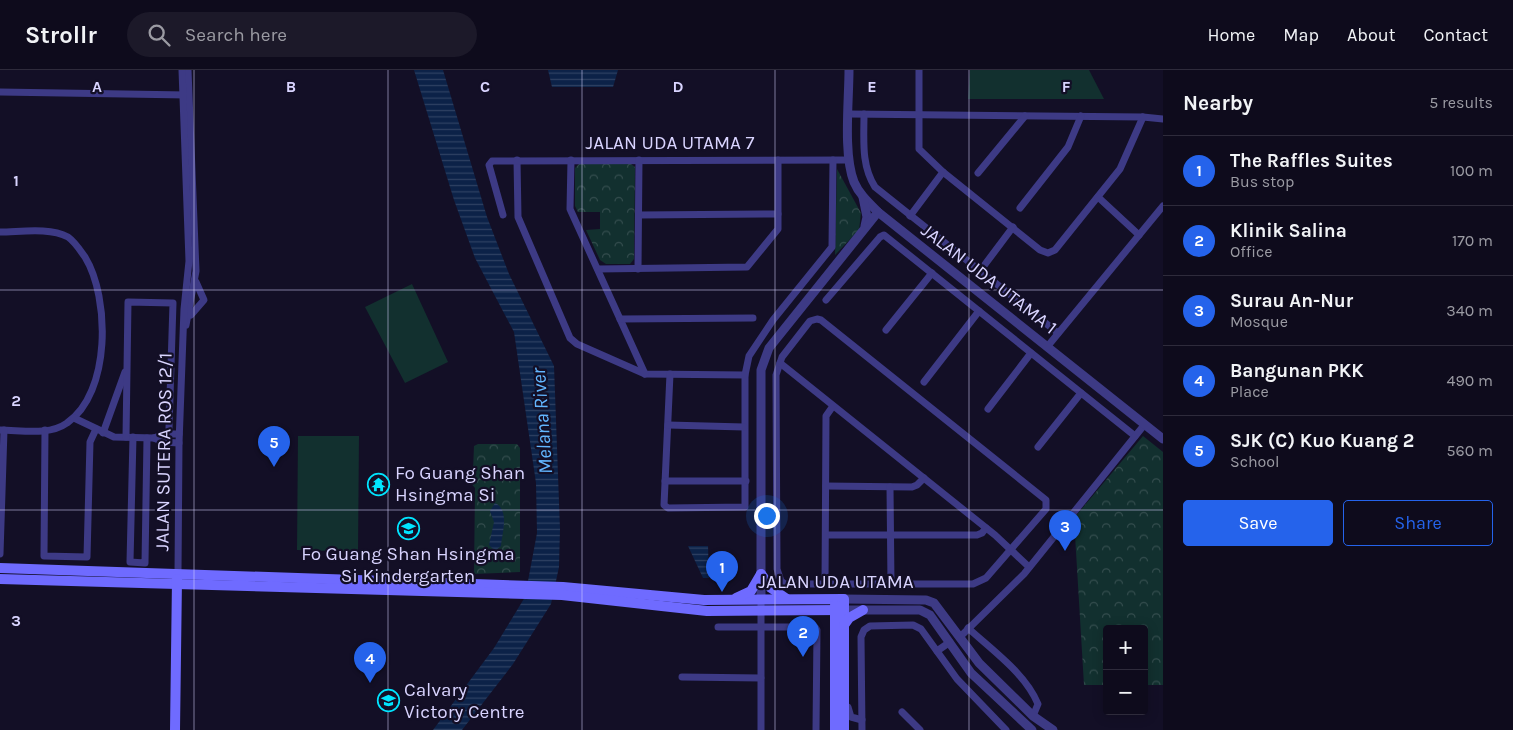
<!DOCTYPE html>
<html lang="en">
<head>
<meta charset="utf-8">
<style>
	body { margin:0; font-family:Karla,sans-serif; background:#1c1929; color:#f1f3f6 }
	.controls { position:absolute; right:15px; bottom:15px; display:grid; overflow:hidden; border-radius:5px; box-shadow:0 2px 12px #0003 }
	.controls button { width:45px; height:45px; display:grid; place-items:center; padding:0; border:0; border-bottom:1px solid #2e2b3b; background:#0e0b1c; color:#f1f3f6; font:25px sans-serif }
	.you { position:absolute; left:766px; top:445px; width:18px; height:18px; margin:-12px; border:4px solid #fff; border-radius:50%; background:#1a73e8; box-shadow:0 0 0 8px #1a73e833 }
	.badge { display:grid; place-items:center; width:32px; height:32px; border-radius:50%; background:#2563eb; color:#fff; font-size:16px; font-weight:700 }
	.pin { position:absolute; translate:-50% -41px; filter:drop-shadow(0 1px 2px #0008) }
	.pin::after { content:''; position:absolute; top:26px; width:18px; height:15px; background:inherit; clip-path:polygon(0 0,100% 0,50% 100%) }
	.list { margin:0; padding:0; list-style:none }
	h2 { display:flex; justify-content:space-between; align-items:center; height:65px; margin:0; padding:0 20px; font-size:21px }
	h2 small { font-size:16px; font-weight:400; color:#9b9ba3 }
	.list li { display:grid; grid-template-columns:32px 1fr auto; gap:15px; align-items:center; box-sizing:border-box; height:70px; padding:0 20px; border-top:1px solid #2e2b3b }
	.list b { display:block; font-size:19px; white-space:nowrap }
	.list p { margin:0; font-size:16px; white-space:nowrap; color:#9b9ba3 }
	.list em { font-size:16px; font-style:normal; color:#9b9ba3 }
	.actions { display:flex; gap:10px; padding:15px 20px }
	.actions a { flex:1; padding:11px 0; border:1px solid #2563eb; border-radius:5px; text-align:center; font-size:18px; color:#2563eb }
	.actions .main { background:#2563eb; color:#fff }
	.icon { flex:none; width:28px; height:28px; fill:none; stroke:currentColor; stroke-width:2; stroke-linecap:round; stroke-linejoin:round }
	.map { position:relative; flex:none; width:1163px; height:660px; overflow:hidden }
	header { display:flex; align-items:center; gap:30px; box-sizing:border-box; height:70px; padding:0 25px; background:#0e0b1c; border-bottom:1px solid #2e2b3b }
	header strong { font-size:24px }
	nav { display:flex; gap:28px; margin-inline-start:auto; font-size:18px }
	.search { width:350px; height:45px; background:#1c1929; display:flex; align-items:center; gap:12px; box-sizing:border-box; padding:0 18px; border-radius:28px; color:#9b9ba3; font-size:19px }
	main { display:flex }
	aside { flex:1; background:#0e0b1c }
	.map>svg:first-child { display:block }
</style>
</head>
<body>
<header>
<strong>Strollr</strong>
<div class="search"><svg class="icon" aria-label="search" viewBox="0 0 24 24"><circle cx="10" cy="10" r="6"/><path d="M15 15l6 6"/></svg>Search here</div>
<nav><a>Home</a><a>Map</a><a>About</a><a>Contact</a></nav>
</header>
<main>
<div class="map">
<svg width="1163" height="660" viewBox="0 0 1163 660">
	<defs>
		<pattern id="forest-crowns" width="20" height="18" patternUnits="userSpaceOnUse" patternTransform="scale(1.25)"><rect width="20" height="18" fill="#12302f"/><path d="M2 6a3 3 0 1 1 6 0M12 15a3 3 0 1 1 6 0" fill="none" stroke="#344d4e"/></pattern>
		<pattern id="water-rules" width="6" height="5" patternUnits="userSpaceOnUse" patternTransform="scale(1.25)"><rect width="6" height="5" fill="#0c2248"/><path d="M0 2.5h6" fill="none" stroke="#2f4163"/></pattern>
	</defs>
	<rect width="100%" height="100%" fill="#130f26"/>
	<g fill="#12302f">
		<path d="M970,0h119l15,29h-136z"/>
		<path d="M412,214l36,78 -43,21 -40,-76z"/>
		<path d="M298,366h61l-1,116 -61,-2z"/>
	</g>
	<g fill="url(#forest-crowns)">
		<path d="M579,94h52l4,3 -1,92 -4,5h-24l-6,-4 -14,-30 14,-1v-17h-22l-3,-6v-38z"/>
		<path d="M837,99l24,44 -2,17 -24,25z"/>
		<path d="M1143,366l20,16v233h-19v-56h-37v56h-23l-10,-167z"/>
		<path d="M478,374h39l3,4v124l-46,2 1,-86 -14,-16 12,-1 1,-25z"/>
	</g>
	<g fill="url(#water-rules)">
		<path d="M414,0h29l44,147 22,57 45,92 6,163 -1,38 -8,37 -38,60 -51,66h-29l61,-82 31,-51 12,-64 -1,-50 -22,-151 -39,-74 -21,-58z"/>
		<path d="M548,0h70l-5,17h-61z"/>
		<path d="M495,433c15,7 7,30 6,43l-6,5 -6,-6 5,-23 -4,-11z"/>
		<path d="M688,476h20l1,32h-6z"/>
	</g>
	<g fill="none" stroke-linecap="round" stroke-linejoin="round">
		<g stroke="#3d3a85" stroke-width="7">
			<path d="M919,0v79l24,23 97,78 8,3 7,-3 65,-81 23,-52"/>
			<path d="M0,22l187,3"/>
			<path d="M849,44l294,3 20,2"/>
			<path d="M864,44c0,26 -3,51 11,73l183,146"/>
			<path d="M517,90l1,57 52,121 7,6 68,30 100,1"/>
			<path d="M571,90l-1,49 75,165"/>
			<path d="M978,103l47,-57"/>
			<path d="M1098,127l41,38"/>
			<path d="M1020,138l48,-61 13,-31"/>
			<path d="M503,145l-14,-50 3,-4 357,-1"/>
			<path d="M639,145l139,-1"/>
			<path d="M910,146l33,-44"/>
			<path d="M0,162c20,0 49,-5 68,5 7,5 12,13 17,20 25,41 26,136 -18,166 -18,13 -46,7 -67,7"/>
			<path d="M598,199l149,-2 31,-38v-69"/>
			<path d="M638,199l1,-109"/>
			<path d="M980,201l33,-44"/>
			<path d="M826,230l54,-63 4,-2 251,201"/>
			<path d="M191,245l13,-15 -8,-18"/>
			<path d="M620,249l133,-1"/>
			<path d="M817,249l4,1 225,180v9l-60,69 -13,6h-188l-4,-3 -4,-12 -1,-194 6,-18 28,-36z"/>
			<path d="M186,255l10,-54 -8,-201"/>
			<path d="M886,260l46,-57"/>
			<path d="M1047,277l116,-141"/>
			<path d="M780,293l215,172 34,32"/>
			<path d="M670,304l-6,131 4,3 77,-1v-132l4,-19 24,-36 59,-73 1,-87"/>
			<path d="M924,312l55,-71"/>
			<path d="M988,339l43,-56"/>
			<path d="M74,348l40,19 40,1 10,-4h15"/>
			<path d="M668,355l76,2"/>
			<path d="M45,360l-1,126 43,1 3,-115 6,-13"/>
			<path d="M103,363l22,-61"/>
			<path d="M126,367l2,-135 45,1 -4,125"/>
			<path d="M133,367l-3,125 15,1 2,-125"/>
			<path d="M154,368l9,4 16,1"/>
			<path d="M1038,377l43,-54"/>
			<path d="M665,411h81"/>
			<path d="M826,416l86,1 5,-2 7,-7"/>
			<path d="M890,417l1,97"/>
			<path d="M826,465h151l5,-2 4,-5"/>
			<path d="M0,484l4,-124"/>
			<path d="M178,503l1,-130 5,-134 5,-48 -7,-191"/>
			<path d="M825,514l1,-168 7,-10"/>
			<path d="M761,530v130"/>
			<path d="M718,557h97l2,3 -1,100"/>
			<path d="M968,558c24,22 57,45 70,76l-5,12"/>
			<path d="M961,566l63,-62 121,-150"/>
			<path d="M937,581l13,-9"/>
			<path d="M682,607l79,1"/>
			<path d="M848,637l3,10 11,3"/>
			<path d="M902,642l18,18"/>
			<path d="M862,660l-1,-93 3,-7 6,-4 43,-1 8,4 36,50 49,51"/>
		</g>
		<g stroke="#3d3a85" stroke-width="9">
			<path d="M849,0c0,31 -6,84 5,112 5,12 15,21 24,30l285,227"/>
			<path d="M863,127l4,20 -2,9"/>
			<path d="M844,529l82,1 8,3 45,60 54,53 20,14"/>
			<path d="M761,530v-230l8,-22 109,-136"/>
			<path d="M844,540h76l10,5 41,58 61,57"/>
		</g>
		<g stroke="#6f6bff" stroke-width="10">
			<path d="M0,498l563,19 141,13 140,-1v131"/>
			<path d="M761,504l10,14 16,11"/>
			<path d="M0,509l562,16 145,16 137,-1"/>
			<path d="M736,528l15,-7 10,-17"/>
			<path d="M835,535v125"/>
			<path d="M844,555l5,-7 14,-8"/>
			<path d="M175,660l2,-151"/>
		</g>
	</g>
	<path fill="none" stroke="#d9d4ff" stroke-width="1" stroke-opacity="0.55" d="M194,0v660M388,0v660M582,0v660M775,0v660M969,0v660M0,220h1163M0,440h1163"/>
	<defs>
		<symbol id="temple-ring" viewBox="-11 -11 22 22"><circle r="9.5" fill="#130f26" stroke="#00e5ff" stroke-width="1.5"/><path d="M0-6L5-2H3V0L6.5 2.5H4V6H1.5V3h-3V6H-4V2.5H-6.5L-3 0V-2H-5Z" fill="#00e5ff"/></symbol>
		<symbol id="school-ring" viewBox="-11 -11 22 22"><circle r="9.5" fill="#130f26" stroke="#00e5ff" stroke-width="1.5"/><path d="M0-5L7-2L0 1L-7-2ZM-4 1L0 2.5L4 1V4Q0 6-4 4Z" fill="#00e5ff"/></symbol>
	</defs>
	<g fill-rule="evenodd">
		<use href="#temple-ring" x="366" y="402" width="25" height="25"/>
		<use href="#school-ring" x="396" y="446" width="25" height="25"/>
		<use href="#school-ring" x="376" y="618" width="25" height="25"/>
	</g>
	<g text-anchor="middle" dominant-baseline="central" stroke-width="4.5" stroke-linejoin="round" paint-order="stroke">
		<g font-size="19" fill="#d9d4ff" stroke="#130f26">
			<text x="670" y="73">JALAN UDA UTAMA 7</text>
			<text transform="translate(989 209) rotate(38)">JALAN UDA UTAMA 1</text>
			<text transform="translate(164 382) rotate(-89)">JALAN SUTERA ROS 12/1</text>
			<text x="836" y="512">JALAN UDA UTAMA</text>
		</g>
		<g font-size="19" fill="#d9d4ff" stroke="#130f26" text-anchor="start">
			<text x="395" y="403">Fo Guang Shan<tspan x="395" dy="22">Hsingma Si</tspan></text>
			<text x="408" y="484" text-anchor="middle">Fo Guang Shan Hsingma<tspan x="408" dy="22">Si Kindergarten</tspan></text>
			<text x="404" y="620">Calvary<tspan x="404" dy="22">Victory Centre</tspan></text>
		</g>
		<g font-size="20" font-style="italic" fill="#62b6ff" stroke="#130f26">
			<text transform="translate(542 351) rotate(-94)">Melana River</text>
		</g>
	</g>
	<g font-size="16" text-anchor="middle" font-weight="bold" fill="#d9d4ff" stroke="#130f26" stroke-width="4.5" stroke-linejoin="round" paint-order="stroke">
		<text x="97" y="22">A</text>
		<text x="291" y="22">B</text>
		<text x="485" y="22">C</text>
		<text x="678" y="22">D</text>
		<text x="872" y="22">E</text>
		<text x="1066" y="22">F</text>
		<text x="16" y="116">1</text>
		<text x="16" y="336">2</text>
		<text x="16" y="556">3</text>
	</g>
</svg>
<div class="controls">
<button>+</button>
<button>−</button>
</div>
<div class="you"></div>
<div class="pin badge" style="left:722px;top:522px">1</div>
<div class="pin badge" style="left:803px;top:587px">2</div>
<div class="pin badge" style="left:1065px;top:481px">3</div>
<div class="pin badge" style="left:370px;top:613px">4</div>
<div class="pin badge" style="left:274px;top:397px">5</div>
</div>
<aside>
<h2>Nearby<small>5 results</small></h2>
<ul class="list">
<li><span class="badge">1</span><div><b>The Raffles Suites</b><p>Bus stop</p></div><em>100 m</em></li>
<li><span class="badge">2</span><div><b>Klinik Salina</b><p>Office</p></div><em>170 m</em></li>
<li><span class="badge">3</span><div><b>Surau An-Nur</b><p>Mosque</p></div><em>340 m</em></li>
<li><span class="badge">4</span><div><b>Bangunan PKK</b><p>Place</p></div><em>490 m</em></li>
<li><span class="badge">5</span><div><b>SJK (C) Kuo Kuang 2</b><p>School</p></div><em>560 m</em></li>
</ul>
<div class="actions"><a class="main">Save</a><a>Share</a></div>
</aside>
</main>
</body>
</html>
